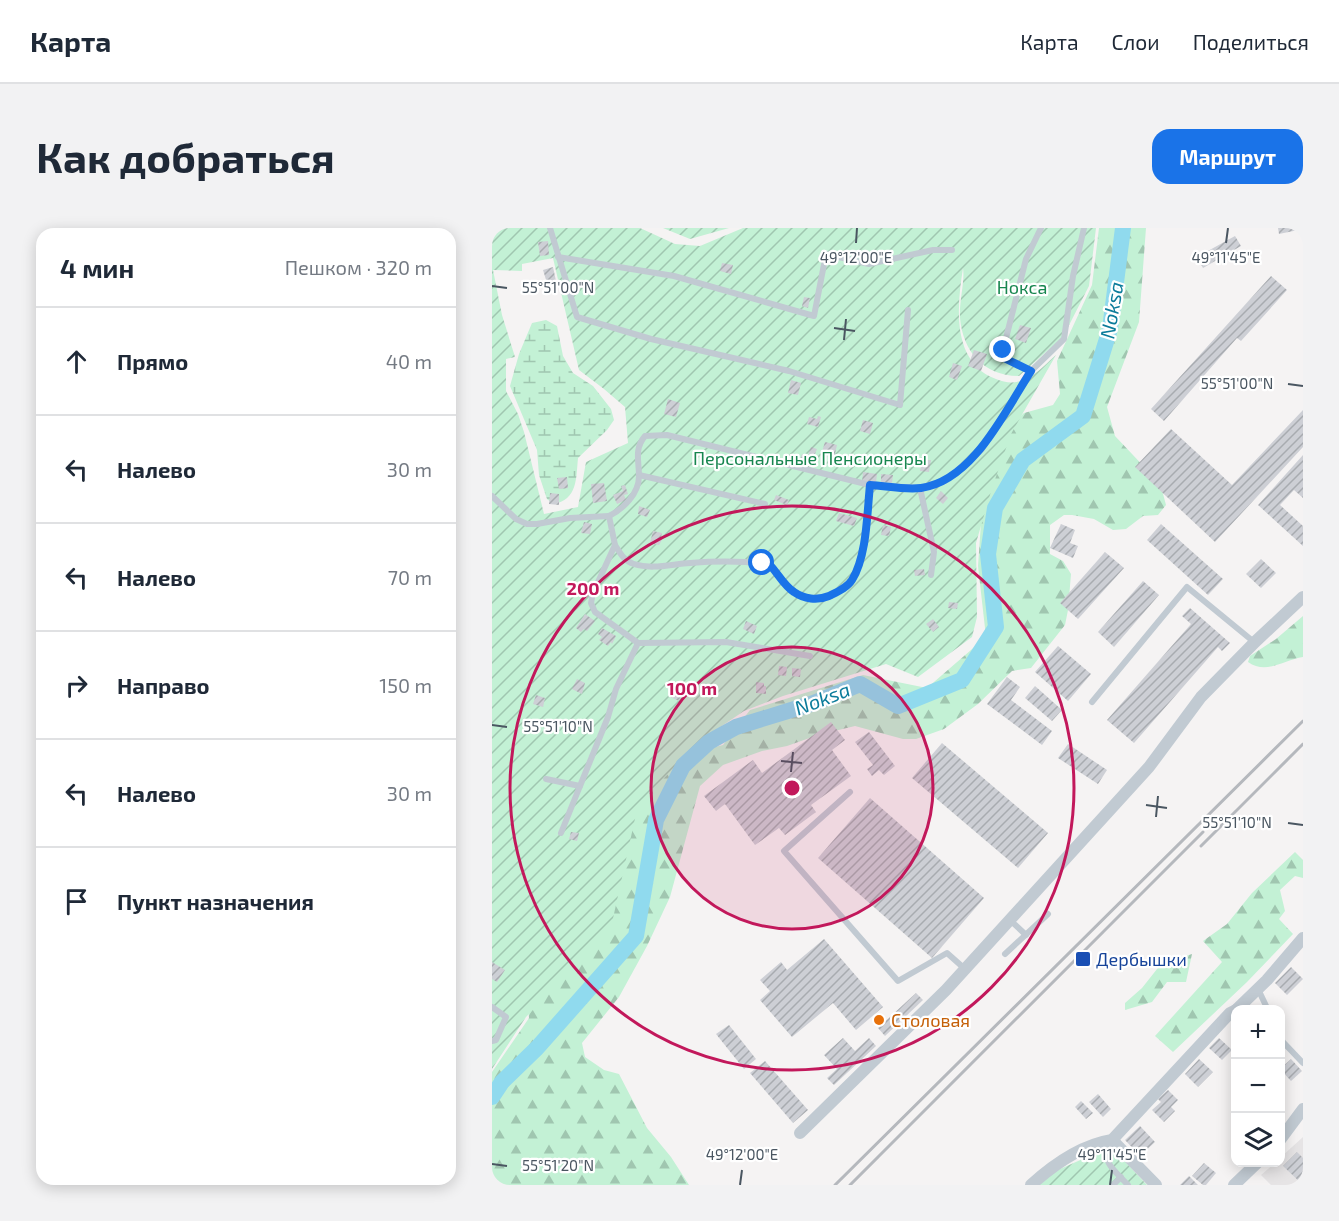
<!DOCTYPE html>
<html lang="ru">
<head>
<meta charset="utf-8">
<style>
	body { margin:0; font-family:"Exo 2",sans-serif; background:#f2f2f3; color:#1f2937 }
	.controls { position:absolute; right:18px; bottom:18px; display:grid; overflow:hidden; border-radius:12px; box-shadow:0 3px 15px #0003 }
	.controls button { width:54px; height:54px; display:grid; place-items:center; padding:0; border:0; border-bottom:2px solid #e0e1e3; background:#fff; color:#1f2937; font:30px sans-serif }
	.stop { position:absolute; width:18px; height:18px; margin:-14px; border:4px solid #1a73e8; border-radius:50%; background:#fff }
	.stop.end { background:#1a73e8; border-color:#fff; box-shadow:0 2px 6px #0008 }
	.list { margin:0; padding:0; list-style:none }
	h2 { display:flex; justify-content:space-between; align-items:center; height:78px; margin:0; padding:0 24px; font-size:26px }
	h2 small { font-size:20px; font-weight:400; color:#747a83 }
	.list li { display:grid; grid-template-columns:39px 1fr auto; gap:18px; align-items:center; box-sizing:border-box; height:108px; padding:0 24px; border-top:2px solid #e0e1e3 }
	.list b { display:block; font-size:22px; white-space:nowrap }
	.list em { font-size:20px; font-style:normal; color:#747a83 }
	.icon { flex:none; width:33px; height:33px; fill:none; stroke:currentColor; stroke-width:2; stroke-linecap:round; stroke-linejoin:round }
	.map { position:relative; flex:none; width:811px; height:957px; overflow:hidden; border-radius:18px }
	header { display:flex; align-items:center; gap:36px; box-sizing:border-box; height:84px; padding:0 30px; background:#fff; border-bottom:2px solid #e0e1e3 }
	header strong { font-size:28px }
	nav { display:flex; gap:33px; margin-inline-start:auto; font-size:21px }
	.intro { display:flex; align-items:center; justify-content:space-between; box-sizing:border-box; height:144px; padding:0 36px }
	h1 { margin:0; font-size:42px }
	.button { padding:15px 27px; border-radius:18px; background:#1a73e8; color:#fff; font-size:21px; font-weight:700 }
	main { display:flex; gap:36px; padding:0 36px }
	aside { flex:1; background:#fff; border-radius:18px; box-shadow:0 3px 15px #0003 }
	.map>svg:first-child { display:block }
</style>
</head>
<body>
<header>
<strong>Карта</strong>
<nav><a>Карта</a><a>Слои</a><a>Поделиться</a></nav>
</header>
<div class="intro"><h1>Как добраться</h1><a class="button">Маршрут</a></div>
<main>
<aside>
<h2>4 мин<small>Пешком · 320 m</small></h2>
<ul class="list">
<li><svg class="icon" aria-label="ahead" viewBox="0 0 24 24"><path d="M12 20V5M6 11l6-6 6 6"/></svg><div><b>Прямо</b></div><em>40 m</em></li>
<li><svg class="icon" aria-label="left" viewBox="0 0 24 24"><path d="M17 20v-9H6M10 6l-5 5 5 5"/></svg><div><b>Налево</b></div><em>30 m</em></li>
<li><svg class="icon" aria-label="left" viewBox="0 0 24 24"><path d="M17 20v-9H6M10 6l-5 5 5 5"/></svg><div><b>Налево</b></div><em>70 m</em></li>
<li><svg class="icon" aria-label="right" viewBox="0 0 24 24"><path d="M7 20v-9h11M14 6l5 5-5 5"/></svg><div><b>Направо</b></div><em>150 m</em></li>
<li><svg class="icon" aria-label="left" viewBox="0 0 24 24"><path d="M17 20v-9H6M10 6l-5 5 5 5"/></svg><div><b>Налево</b></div><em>30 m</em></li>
<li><svg class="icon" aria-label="arrive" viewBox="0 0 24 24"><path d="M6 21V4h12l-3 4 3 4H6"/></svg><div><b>Пункт назначения</b></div></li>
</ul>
</aside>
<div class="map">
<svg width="811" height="957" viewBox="0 0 811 957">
	<defs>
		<pattern id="forest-firs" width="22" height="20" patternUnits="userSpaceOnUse" patternTransform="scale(1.5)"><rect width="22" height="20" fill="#c3f1d5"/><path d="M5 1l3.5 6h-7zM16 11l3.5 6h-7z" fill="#a0c6b0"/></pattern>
		<pattern id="wetland-marsh" width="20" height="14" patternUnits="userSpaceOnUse" patternTransform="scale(1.5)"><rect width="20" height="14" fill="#c3f1d5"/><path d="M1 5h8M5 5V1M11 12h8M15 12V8" fill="none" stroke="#a0c6b0"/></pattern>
		<pattern id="garden-furrows" width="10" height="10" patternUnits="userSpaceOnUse" patternTransform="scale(1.5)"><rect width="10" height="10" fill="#c3f1d5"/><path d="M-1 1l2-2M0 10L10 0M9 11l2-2" fill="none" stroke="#a0c6b0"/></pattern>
		<pattern id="building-hatch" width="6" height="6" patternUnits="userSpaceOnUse" patternTransform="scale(1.5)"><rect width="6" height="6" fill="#cdcfd5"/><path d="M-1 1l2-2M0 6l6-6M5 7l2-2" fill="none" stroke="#a8abb0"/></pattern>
	</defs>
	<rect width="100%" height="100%" fill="#f5f3f3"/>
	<path fill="#e6e4e5" d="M811,909v48h-32l-10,-10 14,-12 5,-1 1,-5z"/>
	<g fill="url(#forest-firs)">
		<path d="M607,0h47l-7,94 -32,85 8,29 35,37 12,17 4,15 -8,10 -15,1 -17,13 -13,1 -19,-11 -22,-4h-8l-14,10v29l13,7 8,13 -3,36 -3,15 -34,43 -19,3 -34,33 -34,25 -28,10h-13l-48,-13 -37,9 -31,11 -25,5 -39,14 -23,21 -30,111 -23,49 -28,51 -37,46 3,14 19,13 15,4 28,54 24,29 18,28h-197v-113l37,-54 -2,-18 86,-198 58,-44 52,-13 27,-35 113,-35 64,13 59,-51 -8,-71 3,-43 27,-95 16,-15 29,-8 7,-11 -3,-33 35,-76z"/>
		<path d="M811,388v41c-19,3 -37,18 -55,5l2,-6 26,-17z"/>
		<path d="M803,624l8,8v18l-8,-2 -15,14 5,21 -6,8 14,15 -46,48 -74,70 -18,-16 67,-74 -19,-21 24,-17 25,-31z"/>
		<path d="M700,726l-6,28h-19l-15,20 -27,8v-7l17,-15 19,-24z"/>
	</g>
	<path fill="url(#wetland-marsh)" d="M54,92l11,6 6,30 10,17 20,13 18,23 3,11 -7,10 -29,28c-2,20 0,42 -25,46l-6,-5 -8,-24 -2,-25 -27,-64 9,-32 13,-31z"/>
	<g fill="url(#garden-furrows)" fill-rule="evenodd">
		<path d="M0,0h148l35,16 25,2 43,-18h353l-7,58 -26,51 -44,39c-35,0 -56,-24 -59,-58 -1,-17 5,-36 3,-50 -6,38 -12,94 33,111 12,5 23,5 35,-3 9,-5 17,-14 25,-21l-45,79 -19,54 -16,55 1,74 -5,20 -54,40 -32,-13 -103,32 -39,15 -43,29 -63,65 -28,127 -84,85 -34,52zM61,30l26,112 25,19 21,18 3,36 -42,19 -8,45 -34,7 -20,-82 -6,-18 -12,-23v-32l9,-2 -13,-42 -9,-45 29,1v-7z"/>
		<path d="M171,0h66l-39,11z"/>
		<path d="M611,922l15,4 29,31h-110l14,-12z"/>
	</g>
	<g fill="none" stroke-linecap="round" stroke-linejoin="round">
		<path stroke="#90daee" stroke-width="16" d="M0,869l10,-15 35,-34 99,-112 20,-116 27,-54 26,-24 27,-15 78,-24 46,-19 38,22 64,-26 34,-53 -8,-73 7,-46 28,-48 60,-44 27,-87 13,-101"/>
	</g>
	<g fill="url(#building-hatch)">
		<path d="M786,0h25v1l-24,5z"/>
		<path d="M743,8l6,10 -38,22 -6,-11z"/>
		<path d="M56,13l1,14 -9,1 -2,-14z"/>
		<path d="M230,35l11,2 -2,9 -11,-3z"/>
		<path d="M61,39l3,14 -9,2 -4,-13z"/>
		<path d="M779,48l16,14 -46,51 -4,-3 -73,83 -13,-12z"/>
		<path d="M312,69l6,1 -2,10 -6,-2z"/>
		<path d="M528,97l11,3 -5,15 -11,-4z"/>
		<path d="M482,122l13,4 -6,17 -13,-5z"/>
		<path d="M461,135l9,3 -5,14 -8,-3z"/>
		<path d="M299,152l10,3 -3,12 -10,-2z"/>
		<path d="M176,171l12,4 -4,14 -12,-3z"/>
		<path d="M811,182v37l-88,95 -80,-75 36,-38 61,56z"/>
		<path d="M326,188l3,1 -3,10 -11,-3 2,-7 8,2z"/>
		<path d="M371,192l10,3 -3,11 -10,-3z"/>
		<path d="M333,214l12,3 -3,13 -13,-3z"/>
		<path d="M319,219l6,2 -7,17 -11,-4 3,-8 6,2z"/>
		<path d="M811,227v43l-9,-8 -14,15 23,21v20l-45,-41z"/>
		<path d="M430,232h9l-2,12 -9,-1z"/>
		<path d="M371,244l14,2 -1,9 -14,-1z"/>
		<path d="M389,246l12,1 -1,8 -11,-1z"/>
		<path d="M75,249l1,11 -9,1 -2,-11z"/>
		<path d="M112,255l3,18 -14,2 -2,-19z"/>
		<path d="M133,257l3,9 -4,1 2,5 -9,4 -4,-9 10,-4 -2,-5z"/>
		<path d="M449,263l7,7 -5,6 -7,-6z"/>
		<path d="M58,265l9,1v11l-10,-1z"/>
		<path d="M284,267l13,5 -2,5 -13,-5z"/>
		<path d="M147,278l11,4 -3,7 -9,-3z"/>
		<path d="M347,285l18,5 -3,8 -18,-5z"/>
		<path d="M92,294l8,2 -2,10 -9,-1z"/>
		<path d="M569,296l14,6 -5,13 8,3 -5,12 -23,-10z"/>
		<path d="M669,296l62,55 -15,16 -61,-55z"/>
		<path d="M391,297l8,2 -2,9 -8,-1z"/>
		<path d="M161,303l9,2 -1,4 2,1 -4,7 -9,-2z"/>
		<path d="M613,324l19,16 -46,51 -18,-16z"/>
		<path d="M769,331l15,14 -15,15 -15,-14z"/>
		<path d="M432,341l1,6 -10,1 -1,-6z"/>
		<path d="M651,353l16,14 -45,52 -16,-15z"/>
		<path d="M457,374l9,1 -1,6 -9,-1z"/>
		<path d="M698,380l40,35 -8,8 -4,-4 -84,96 -27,-23 84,-96 -9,-8z"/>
		<path d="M93,386l10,7 -8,10 -3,-2 -3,3 -5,-4z"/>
		<path d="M441,391l6,8 -6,5 -7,-8z"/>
		<path d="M254,393l11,5 -3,8 -11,-5z"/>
		<path d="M110,400l14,8 -4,8 -1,-2 -3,4 -9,-6 3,-3 -4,-3z"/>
		<path d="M566,418l33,28 -23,27 -33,-29z"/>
		<path d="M287,438l8,1 -1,9 -8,-1z"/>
		<path d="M300,440l9,1 -1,8 -8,-1z"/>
		<path d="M515,449l13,10 -9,13 41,31 -10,14 -55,-41z"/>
		<path d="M85,451l8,4 -3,11 -10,-5z"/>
		<path d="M264,454l8,1v3h2v8l-10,-1z"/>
		<path d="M543,458l27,24 -10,11 -27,-23z"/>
		<path d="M181,463l9,3 -3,7 -9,-4z"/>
		<path d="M44,467l9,3 -2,9 -10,-3z"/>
		<path d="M339,494l14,18 -13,10 19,26 -40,29 5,7 -31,23 -6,-7 -24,17 -30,-41 -9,7 -12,-15 49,-36 9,13z"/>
		<path d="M377,504l26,34 -11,9 -5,-5 -7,6 -5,-7 6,-4 -18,-23z"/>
		<path d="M450,515l106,90 -30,35 -106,-90z"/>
		<path d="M576,516l39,26 -9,14 -40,-26z"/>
		<path d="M378,570l114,100 -52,60 -114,-100z"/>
		<path d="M79,604l8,1 -2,8 -8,-2z"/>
		<path d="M332,711l59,68 -27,23 -23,-27 -41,34 -32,-37 10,-9 -10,-11 21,-18 6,8z"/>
		<path d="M0,734l13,8 -8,12 -5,-3z"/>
		<path d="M799,739l12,12 -16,16 -12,-12z"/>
		<path d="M424,765l7,7 -38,36 -7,-8z"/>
		<path d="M237,797l27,34 -12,10 -28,-35z"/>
		<path d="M351,810l12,13 14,-13 7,8 -42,39 -7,-7 10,-9 -13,-14z"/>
		<path d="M727,810l13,12 -10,10 -13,-12z"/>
		<path d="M707,831l14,13 -15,15 -13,-13z"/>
		<path d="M799,831l11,12 -11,10 -11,-12z"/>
		<path d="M273,833l43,49 -15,13 -43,-50z"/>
		<path d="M676,862l10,10 -7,7 4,4 -11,11 -12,-12 9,-8 -3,-3z"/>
		<path d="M606,866l13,15 -8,8 -14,-15z"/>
		<path d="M589,873l12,12 -7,6 -11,-12z"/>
		<path d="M648,898l15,16 -15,14 -15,-16z"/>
		<path d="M805,924l6,6v27l-20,-19z"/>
		<path d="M712,935l12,10 -10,12h-3l-11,-9z"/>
		<path d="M697,948l9,9h-18z"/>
	</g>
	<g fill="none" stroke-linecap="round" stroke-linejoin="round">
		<g stroke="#c1cad2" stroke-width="6">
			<path d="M58,0l27,89 74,22 138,32 111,34 8,-95"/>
			<path d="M66,29l116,19 140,40 12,-62 43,10 64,-14h19"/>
			<path d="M539,143l-25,-12 -3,-9 23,-91 15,-31"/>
			<path d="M147,247l126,29"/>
			<path d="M378,257l50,3 25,-7 37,-32 49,-78 33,-32 9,-63 11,-48"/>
			<path d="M428,260l14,64 -3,23"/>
			<path d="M0,268l24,23 11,5h10l33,-6 39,-2 6,29 -22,48 -2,10 4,9 43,31 88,-1 84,14"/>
			<path d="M117,288c14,-7 30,-22 30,-40 0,-15 -5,-27 6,-40l22,-1 203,50c-3,28 -3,71 -18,95 -5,8 -15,12 -23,16 -11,5 -25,3 -35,-4 -10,-6 -17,-20 -25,-28 -26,-3 -53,-3 -79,-1 -18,1 -38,7 -56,1 -10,-3 -14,-11 -19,-19"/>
			<path d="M600,474l95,-115 67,55"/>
			<path d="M54,551l34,7 28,-69 8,-28 22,-46"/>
			<path d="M358,564l-66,59 114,130 49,-28 18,16"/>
			<path d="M69,605l19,-47"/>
			<path d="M518,692l16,15"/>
			<path d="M513,726l43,-40"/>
			<path d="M766,761l10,21"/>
			<path d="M0,779l14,10 -10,23 -4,1"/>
			<path d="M788,809l3,5 20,21"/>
			<path d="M615,914c-5,21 7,28 21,43"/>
			<path d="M621,957l8,-8"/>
		</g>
		<g stroke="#c1cad2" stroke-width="12">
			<path d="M744,782l31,-30 36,-42"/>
			<path d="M308,905l146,-143 203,-223 52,-70 54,-55 48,-45"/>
			<path d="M620,912l44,45"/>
			<path d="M788,912l23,-31"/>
			<path d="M539,957c22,-20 50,-40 81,-45l118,-127 6,-3"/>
			<path d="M742,957l24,-23"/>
		</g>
		<g stroke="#b5b8bd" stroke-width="3">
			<path d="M709,618l102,-102"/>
			<path d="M343,957l468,-464"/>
			<path d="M358,957l353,-353"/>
		</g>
	</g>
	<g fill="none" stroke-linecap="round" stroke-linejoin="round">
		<path stroke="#1a73e8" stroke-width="8" d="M270,335l7,1c8,8 15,22 25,28 10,7 23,9 35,4 8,-4 18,-8 23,-16 15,-24 15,-67 18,-95 16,1 35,5 51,3 52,-7 84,-77 110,-117l-25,-12 -3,-9"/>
	</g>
	<path fill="none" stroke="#4a5661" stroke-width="2" d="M364,15l1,-15M734,15l2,-15M0,58l15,2M342,100l21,3M352,112l2,-21M796,156l15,2M0,497l15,2M289,533l21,2M299,544l2,-20M654,577l21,3M664,589l2,-21M796,595l15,2M0,936l15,2M248,957l2,-15M618,957l2,-15"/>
	<circle cx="300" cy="560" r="141" fill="#c2185b" fill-opacity=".12"/>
	<g fill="none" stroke="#c2185b" stroke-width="3">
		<circle cx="300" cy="560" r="141"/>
		<circle cx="300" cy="560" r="282"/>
	</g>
	<rect fill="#1a4fb4" stroke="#fff" stroke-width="2" x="583" y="723" width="16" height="16" rx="3"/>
	<circle fill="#e8710a" stroke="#fff" stroke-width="2" cx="387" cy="792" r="6"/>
	<g text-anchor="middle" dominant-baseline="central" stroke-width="4.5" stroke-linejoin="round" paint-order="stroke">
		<g font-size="18" fill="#17864f" stroke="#fff">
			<text x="530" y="59">Нокса</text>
			<text x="318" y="230">Персональные Пенсионеры</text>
		</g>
		<g font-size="18" fill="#164399" stroke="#fff" text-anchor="start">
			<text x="604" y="731">Дербышки</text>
		</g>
		<g font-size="18" fill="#c56008" stroke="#fff" text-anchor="start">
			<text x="399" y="792">Столовая</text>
		</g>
		<g font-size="20" font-style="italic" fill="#0c7c9b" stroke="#fff">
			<text transform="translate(619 82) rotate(-80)">Noksa</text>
			<text transform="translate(330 470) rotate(-21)">Noksa</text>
		</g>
	</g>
	<g font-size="15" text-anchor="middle" fill="#4a5661" stroke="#fff" stroke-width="4.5" stroke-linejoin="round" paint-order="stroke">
		<text x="364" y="35">49°12'00"E</text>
		<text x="734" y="35">49°11'45"E</text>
		<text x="66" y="65">55°51'00"N</text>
		<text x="745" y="161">55°51'00"N</text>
		<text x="66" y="504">55°51'10"N</text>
		<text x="745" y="600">55°51'10"N</text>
		<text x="250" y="932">49°12'00"E</text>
		<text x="620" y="932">49°11'45"E</text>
		<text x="66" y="943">55°51'20"N</text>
	</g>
	<circle cx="300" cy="560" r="9" fill="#c2185b" stroke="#fff" stroke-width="3"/>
	<g font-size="18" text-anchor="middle" font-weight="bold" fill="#c2185b" stroke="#fff" stroke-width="4.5" stroke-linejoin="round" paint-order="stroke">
		<text x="101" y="367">200 m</text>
		<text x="200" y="467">100 m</text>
	</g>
</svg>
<div class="controls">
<button>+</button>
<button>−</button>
<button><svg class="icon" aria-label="layers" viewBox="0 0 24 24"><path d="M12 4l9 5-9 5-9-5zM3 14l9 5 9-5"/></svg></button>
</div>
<div class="stop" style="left:270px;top:335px"></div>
<div class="stop end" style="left:511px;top:122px"></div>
</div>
</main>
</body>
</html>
